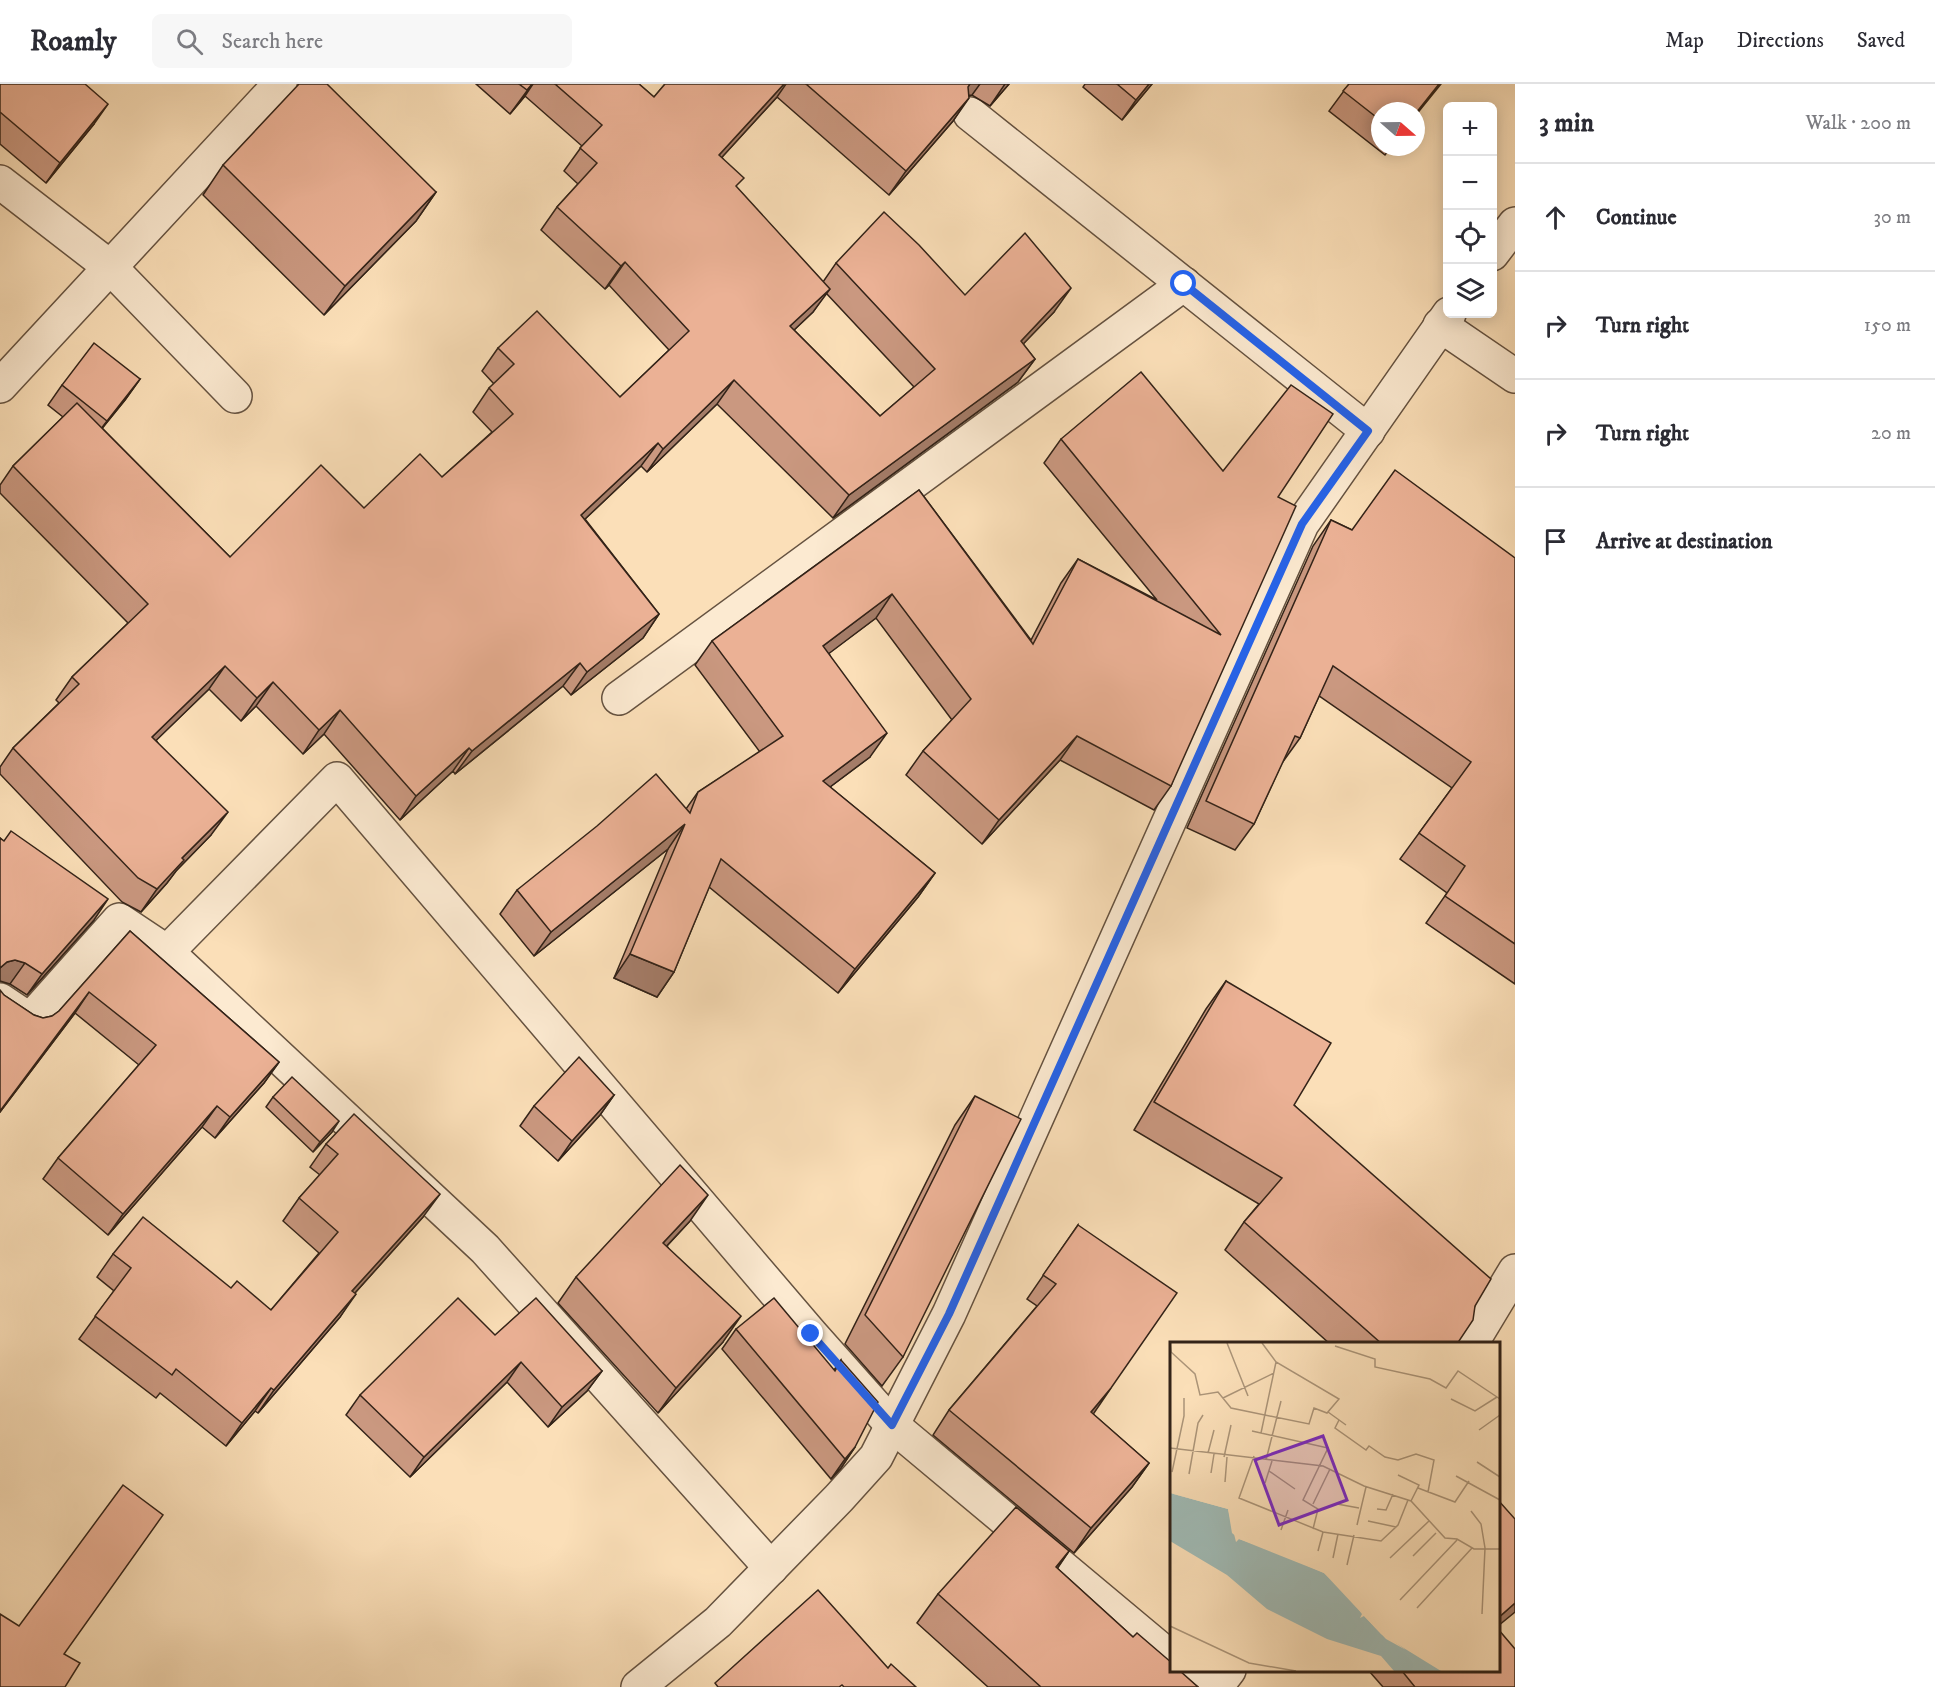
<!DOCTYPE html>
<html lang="en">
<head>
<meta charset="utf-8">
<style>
	body { margin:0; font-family:"IM FELL DW Pica",serif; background:#f7f7f7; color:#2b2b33 }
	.controls { position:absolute; right:18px; top:18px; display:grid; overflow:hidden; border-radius:9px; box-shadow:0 3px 15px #0003 }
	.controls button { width:54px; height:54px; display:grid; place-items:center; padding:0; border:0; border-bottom:2px solid #e1e1e2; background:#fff; color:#2b2b33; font:30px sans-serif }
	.compass { position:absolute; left:1371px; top:18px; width:54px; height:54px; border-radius:50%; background:#fff; box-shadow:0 3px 15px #0003; rotate:110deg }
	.stop { position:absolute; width:18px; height:18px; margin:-14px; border:4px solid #2563eb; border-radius:50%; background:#fff }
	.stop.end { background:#2563eb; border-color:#fff; box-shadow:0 2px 6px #0008 }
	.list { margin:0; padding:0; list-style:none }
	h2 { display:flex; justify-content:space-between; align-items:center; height:78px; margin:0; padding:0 24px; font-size:26px }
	h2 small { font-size:20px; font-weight:400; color:#7c7c81 }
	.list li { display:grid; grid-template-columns:39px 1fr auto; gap:18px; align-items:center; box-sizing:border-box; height:108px; padding:0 24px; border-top:2px solid #e1e1e2 }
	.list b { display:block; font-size:22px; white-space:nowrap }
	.list em { font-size:20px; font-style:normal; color:#7c7c81 }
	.icon { flex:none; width:33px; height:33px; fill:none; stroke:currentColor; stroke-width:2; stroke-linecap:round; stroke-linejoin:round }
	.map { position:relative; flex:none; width:1515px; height:1603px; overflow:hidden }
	header { display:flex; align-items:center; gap:36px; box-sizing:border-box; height:84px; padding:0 30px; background:#fff; border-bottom:2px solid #e1e1e2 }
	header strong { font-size:28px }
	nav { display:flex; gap:33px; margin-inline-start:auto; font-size:21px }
	.search { width:420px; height:54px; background:#f7f7f7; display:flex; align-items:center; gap:15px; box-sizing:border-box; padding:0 21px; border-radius:9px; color:#7c7c81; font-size:22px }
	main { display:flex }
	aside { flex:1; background:#fff }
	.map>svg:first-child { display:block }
</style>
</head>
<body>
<header>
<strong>Roamly</strong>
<div class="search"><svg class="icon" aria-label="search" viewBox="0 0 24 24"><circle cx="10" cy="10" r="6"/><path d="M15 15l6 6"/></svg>Search here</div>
<nav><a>Map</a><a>Directions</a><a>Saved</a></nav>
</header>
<main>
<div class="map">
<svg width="1515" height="1603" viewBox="0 0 1515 1603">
	<rect width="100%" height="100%" fill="#fbdfb8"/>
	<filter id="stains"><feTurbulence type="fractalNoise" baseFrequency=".00333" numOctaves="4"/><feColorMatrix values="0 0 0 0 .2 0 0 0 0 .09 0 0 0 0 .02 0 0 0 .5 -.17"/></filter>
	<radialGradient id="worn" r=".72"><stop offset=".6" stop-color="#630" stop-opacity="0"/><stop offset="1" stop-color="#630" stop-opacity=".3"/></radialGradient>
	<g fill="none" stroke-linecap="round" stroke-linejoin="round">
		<defs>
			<g id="minor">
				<path d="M970,30l398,317"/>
				<path d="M0,98l110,85 125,129"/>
				<path d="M1492,170l23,-30"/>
				<path d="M1440,241l75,51"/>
				<path d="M0,302l280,-302"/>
				<path d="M619,614l565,-414"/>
				<path d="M167,868l318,297 286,319"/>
				<path d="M0,916l30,20 89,-100 48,32 170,-173 474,555 81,91 280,234"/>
				<path d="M1471,1260l44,-73"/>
				<path d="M1185,1586l19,17"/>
				<path d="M638,1603l80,-65 121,-124 37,-41 73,-143 353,-790 147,-210"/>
				<path d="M1216,1603l13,-17"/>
			</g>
		</defs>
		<use href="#minor" stroke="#655240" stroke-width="36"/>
		<use href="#minor" stroke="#fcead1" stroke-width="33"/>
	</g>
	<g fill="#ca9880" stroke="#332318" stroke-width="1.5" fill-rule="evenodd">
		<path d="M0,0l94,40 -48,59 -46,-39z"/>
		<path d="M476,0h163l15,13 11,-13h344l-19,22 -18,-11 -3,1 -16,25 -64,74 -112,-98 -55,60 15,31 86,94 13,-19 129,32 89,17 -31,32 12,15 -17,23 -185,136 -116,-114 -70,68 -6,-6 -56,53 74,95 -16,24 -72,57 -8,-9 -108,88 -2,-3 -53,49 -76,-86 -21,20 -47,-48 -15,15 -32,-32 -53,51 55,95 -35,36 -9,12 -26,29 -19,-10 -122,-128v-7l13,-19 46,-45 -3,-3 16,-23 56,-54 -128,-130v-8l13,-19 50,-49 -15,-12 14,-20 78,-6 -15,21 -23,28 128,129 134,-49 78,-31 50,-45 -19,-20 16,-24 5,-4 -12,-13 16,-23 122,49 49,-47 -60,-65 -4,4 -64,-59 16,-23 21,-23 -14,-13 18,-25 -57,-50 -15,18zM826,209l88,94 -34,29 -86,-86 19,-18z"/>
		<path d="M1085,0h67l-30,36 -39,-33z"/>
		<path d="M1349,0l31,27v36h11l-6,8 -56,-44z"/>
		<path d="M223,81l213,27 -20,29 -92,94 -121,-120z"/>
		<path d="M1061,355l162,32 55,26 -107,289 -17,24 -94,-50 -78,84 -76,-69 17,-24 29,-31 -76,-102 -47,35 41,104 -40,30 105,86 -17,24 -80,96 -129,-106 -35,85 -17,25 -43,-19 54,-129 -134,107 -34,-42 17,-24 169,-81 12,-17 62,-40 -65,-87 17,-24 207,-151 112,150 30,-57 17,-24 79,41 -113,-137z"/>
		<path d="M1331,436l21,10 163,28v426l-89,-61 21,-30 -47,-34 52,-71 -133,-92 -19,42 -18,25 -28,61 -19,26 -48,-22 126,-282z"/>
		<path d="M0,754l94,82 -67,75 -17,-11 -10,-3z"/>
		<path d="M130,847l149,131 -15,21 -49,55 -13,-11 -94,108 -65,-56 15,-21 81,-93 -64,-52 -75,99 4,-117 30,20 9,3 9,-2 7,-5z"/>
		<path d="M1226,897l68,124 181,201 -18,38h-127l-105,-94 19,-28 15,-18 -125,-74 72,-121z"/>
		<path d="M614,1011l-14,20 -42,46 -38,-35 14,-20z"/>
		<path d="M975,1012l-72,261 -21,29 -37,-42 110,-219z"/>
		<path d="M273,1013l59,35 -19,20 -47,-45z"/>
		<path d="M326,1060l97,73 -68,76 -15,24 -82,96 -3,-2 -29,35 -66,-53 -4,5 -77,-59 35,-48 -17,-14 16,-23 118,34 40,22 48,-57 -36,-32 16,-23 21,-23 -10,-8z"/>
		<path d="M690,1137l-23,25 56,96 -65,71 -100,-110 18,-26z"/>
		<path d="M1078,1141l15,189 56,49 -17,24 -58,66 -141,-118 16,-25 88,-104 -10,-7z"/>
		<path d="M736,1245l98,41 7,-10 14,87 -14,21 -10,11 -109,-130z"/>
		<path d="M495,1251l107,36 -15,20 -39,36 -41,-45 -97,95 -64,-62 14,-20z"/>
		<path d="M1069,1467l-12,17 76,69 65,50h-210l-71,-64 21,-29z"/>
		<path d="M1369,1587h129l17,16h-132z"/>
	</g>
	<g fill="#a47c68" stroke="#332318" stroke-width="1.5">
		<path d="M532,0h1l-8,12 -15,18z"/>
		<path d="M784,0h2l-9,13 -74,81 16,-23z"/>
		<path d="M968,0h12l-8,11 -8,1z"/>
		<path d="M1005,0h4l-19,22z"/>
		<path d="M1149,0h3l-30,36 14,-20z"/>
		<path d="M1439,0h2l-25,31v-2z"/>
		<path d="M969,14l-16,23 -64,74 17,-24z"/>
		<path d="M108,20l-14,20 -48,59 14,-20z"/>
		<path d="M436,108l-20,29 -92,94 21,-29z"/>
		<path d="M625,178l-16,23 -4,4 16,-23z"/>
		<path d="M1071,204l-17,24 -50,52 17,-23z"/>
		<path d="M830,205l-17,23 -39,37 16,-23z"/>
		<path d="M1035,275l-17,23 -185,136 16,-23z"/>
		<path d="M140,295l-15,21 -33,41 15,-20z"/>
		<path d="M734,296l-17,24 -70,68 16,-23z"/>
		<path d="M658,359l-17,23 -76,72 16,-23z"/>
		<path d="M892,510l-16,24 -69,52 16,-24z"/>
		<path d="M659,530l-16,24 -72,57 16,-23z"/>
		<path d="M580,579l-17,23 -108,88 17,-23z"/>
		<path d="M225,582l-16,23 -73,71 16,-23z"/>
		<path d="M273,598l-17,24 -15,15 16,-23z"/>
		<path d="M340,626l-16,24 -21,20 16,-24z"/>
		<path d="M887,649l-17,24 -64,48 17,-24z"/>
		<path d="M1077,652l-17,24 -78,84 17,-24z"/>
		<path d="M469,664l-16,23 -53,49 16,-24z"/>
		<path d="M228,728l-17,23 -35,36 -9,12 -26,29 16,-23 25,-31z"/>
		<path d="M685,740l-17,25 -134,107 17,-24z"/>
		<path d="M935,789l-17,24 -80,96 17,-24z"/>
		<path d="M108,815l-14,21 -67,75 15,-21z"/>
		<path d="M630,870l44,18 -17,25 -43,-19z"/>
		<path d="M15,876l10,3 -15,21 -10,-3v-13l7,-6z"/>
		<path d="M89,908l-14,21 -75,99v-1z"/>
		<path d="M279,978l-15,21 -49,55 15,-21z"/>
		<path d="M614,1011l-14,20 -42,46 14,-20z"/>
		<path d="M217,1022l-15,21 -94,108 15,-21z"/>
		<path d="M339,1037l-7,11 -19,20 7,-10z"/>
		<path d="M440,1110l-17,23 -87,97 16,-23z"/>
		<path d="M708,1111l-18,26 -45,48 18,-26z"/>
		<path d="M356,1210l-16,23 -82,96 16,-23z"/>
		<path d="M741,1232l-18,26 -65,71 18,-25z"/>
		<path d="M521,1278l-14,20 -97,95 14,-20z"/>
		<path d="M602,1287l-15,20 -39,36 14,-20z"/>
		<path d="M271,1304l-16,23 -29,35 16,-23z"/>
		<path d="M1111,1304l-17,25 -20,23 17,-24z"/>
		<path d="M855,1363l-14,21 -10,11 14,-20z"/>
		<path d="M1149,1379l-17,24 -58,66 17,-25z"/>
		<path d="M1069,1467l-20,30 7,-14z"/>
		<path d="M1515,1519v9l-17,14v-8z"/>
	</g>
	<g fill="#ebb195" stroke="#332318" stroke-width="1.5">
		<path d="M0,0h85l23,20 -48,59 -60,-51z"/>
		<path d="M299,0h28l109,108 -91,94 -122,-121z"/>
		<path d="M519,0h13l-5,6z"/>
		<path d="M555,0h84l15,13 11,-13h119l-65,71 25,23 -8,8 94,103 -40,37 90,90 55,-47 -99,-106 48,-51 35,33 46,50 60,-62 46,55 -50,53 14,18 -186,136 -115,-115 -71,69 -5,-6 -77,72 78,99 -72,58 -7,-9 -108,88 -3,-3 -53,48 -76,-86 -21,20 -46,-48 -16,16 -32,-32 -73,71 76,75 -46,46 2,2 -27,29 -19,-11 -125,-130 66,-64 -7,-7 76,-73 -135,-138 64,-63 153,154 91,-92 43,43 56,-54 22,23 71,-63 -24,-26 25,-24 -16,-16 39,-37 83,86 69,-66 -64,-69 -4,4 -64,-59 40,-44 -17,-15 22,-23z"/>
		<path d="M806,0h164l-2,3 1,11 -63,73z"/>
		<path d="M1117,0h32l-13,16z"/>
		<path d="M1349,0h90l-23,29v-2h-36v9l-37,-29z"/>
		<path d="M94,259l46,36 -33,42 -45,-36z"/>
		<path d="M1141,288l82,99 68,-86 42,29 -55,83 18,9 -125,280 -94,-50 -78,84 -76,-69 48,-52 -79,-105 -69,52 64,87 -64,48 112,92 -80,96 -134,-110 -47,113 -44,-18 55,-130 -134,108 -34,-42 80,-64 59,-52 34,39 8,-21 85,-56 -71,-95 207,-151 114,154 45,-85 143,76 -160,-196z"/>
		<path d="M1395,386l120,88v386l-70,-48 20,-30 -46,-33 52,-71 -138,-96 -33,72 -5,-2 -41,88 -48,-23 125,-281 21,10z"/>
		<path d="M11,747l97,68 -66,75 -17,-11 -10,-3 -8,2 -7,6v-130l4,3z"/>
		<path d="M130,847l149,131 -49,55 -13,-11 -94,108 -65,-56 98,-113 -67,-53 -89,119v-121l4,5 30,20 9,3 9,-2 7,-5z"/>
		<path d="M1226,897l105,62 -37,62 197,174 -16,27 -2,14 -16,24h-75l-138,-122 38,-44 -128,-76z"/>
		<path d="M579,973l35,38 -42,46 -38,-35z"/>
		<path d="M292,993l47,44 -19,21 -47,-45z"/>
		<path d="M975,1012l46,23 -118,238 -38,-42z"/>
		<path d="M354,1030l86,80 -88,97 4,3 -82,96 -3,-2 -29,35 -66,-54 -4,6 -77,-59 36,-48 -18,-14 30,-37 88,71 6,-7 34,29 67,-78 -39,-34 39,-44 -12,-10z"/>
		<path d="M680,1081l28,30 -45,48 78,73 -65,72 -100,-111z"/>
		<path d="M1078,1141l99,68 -66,95 -20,24 58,51 -58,65 -142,-118 107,-126 -13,-9z"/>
		<path d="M458,1214l37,37 41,-37 66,73 -40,36 -41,-45 -97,95 -64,-62z"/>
		<path d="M774,1214l61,73 6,-11 37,42 -23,45 -10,12 -109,-130z"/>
		<path d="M123,1401l40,30 -99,139 16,9 -15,24h-65v-73l19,12z"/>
		<path d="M1498,1416l17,19v84l-17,15z"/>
		<path d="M1016,1423l53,44 -13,16 77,70 4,-4 35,30v8h8l18,16h-157l-103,-93z"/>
		<path d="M818,1506l70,78 3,-4 25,23h-72l-2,-2 -3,2h-121l-3,-4z"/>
		<path d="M1498,1545l17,20v38h-100l-13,-16h96z"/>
	</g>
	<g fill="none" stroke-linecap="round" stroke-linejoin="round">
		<path stroke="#2563eb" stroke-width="8" d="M811,1250l81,91 57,-111 353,-790 66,-93 -184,-147"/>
	</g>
	<g transform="translate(1170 1258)">
		<rect width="330" height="330" fill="#fbdfb8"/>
		<path d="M0,151l58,16 4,24 7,6 85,34 57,61 60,37h-47l-13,-15 -54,-17 -60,-30 -40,-34 -57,-34z" fill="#a0bbb6"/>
		<path d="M0,151l5,1 54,14 8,27 82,32 28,22 38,46 21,15 -20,-11 -22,-23 -4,2 2,-4 -13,-19 -25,-22 -53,-23 -32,-11 -3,3 -8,-33z" fill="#fbdfb8"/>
		<path fill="none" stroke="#ab9478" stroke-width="1.5" d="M0,1l1,9 24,22 5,21 18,-3 13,16 78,16 5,-16 13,5 12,-14 -63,-37 -14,-19M57,1l21,53M165,4l40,13v8l55,12 16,9 12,-17 42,28M53,56l51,-25M281,57l24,12 22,-14M158,70l18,13M169,78l-4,8 31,22 3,-4 16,11 13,3 18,-6 18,6 -6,32M309,88l21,-15M82,89l76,17 -25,52 15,9 -5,20M91,91l15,-71M0,106l153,18 41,20 47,15 34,37 12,1 17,10h26M38,111l6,-23M84,114l-15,42 84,34 58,9 17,-16 10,-25M54,115l7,-32M96,118l15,-59M307,120l23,15M99,129l26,18M2,130l12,-56v-18M41,131l3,-19M19,132l9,-51 5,-8M228,133l21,10 -8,16M286,134l44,24M55,140l2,-25M95,141l7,-22M248,146l37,14 14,-21M143,162l17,-35M167,162l22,4M207,167l9,1 7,-16M301,169l10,13 4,24 -3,66M198,179l28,6M187,183l9,-38M111,188l7,-20M148,209l5,-19M243,214l23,-23M163,216l5,-24M220,216l39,-37M177,223l7,-30M230,258l57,-60M247,266l55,-60M0,284l79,37 47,8"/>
		<path fill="#7b2cbf" fill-opacity="0.15" stroke="#7b2cbf" stroke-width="3" d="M153,94l24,64 -68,25 -24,-65z"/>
		<rect width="330" height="330" fill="none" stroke="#332318" stroke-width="3"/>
	</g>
	<rect width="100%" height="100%" filter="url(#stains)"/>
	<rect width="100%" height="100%" fill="url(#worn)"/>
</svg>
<div class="controls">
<button>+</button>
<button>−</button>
<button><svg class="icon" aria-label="locate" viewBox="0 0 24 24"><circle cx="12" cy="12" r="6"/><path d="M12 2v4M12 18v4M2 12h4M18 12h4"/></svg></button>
<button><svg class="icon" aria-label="layers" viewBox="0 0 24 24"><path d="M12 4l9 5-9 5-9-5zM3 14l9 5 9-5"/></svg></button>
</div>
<svg class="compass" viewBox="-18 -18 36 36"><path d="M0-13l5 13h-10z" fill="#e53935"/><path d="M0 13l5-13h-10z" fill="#7c7c81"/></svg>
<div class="stop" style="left:1184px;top:200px"></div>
<div class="stop end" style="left:811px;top:1250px"></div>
</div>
<aside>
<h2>3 min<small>Walk · 200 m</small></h2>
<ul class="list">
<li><svg class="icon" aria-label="ahead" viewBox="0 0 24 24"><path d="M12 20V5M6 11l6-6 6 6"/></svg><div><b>Continue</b></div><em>30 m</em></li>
<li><svg class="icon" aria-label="right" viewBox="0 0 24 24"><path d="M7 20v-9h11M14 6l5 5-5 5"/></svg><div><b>Turn right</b></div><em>150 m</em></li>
<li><svg class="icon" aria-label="right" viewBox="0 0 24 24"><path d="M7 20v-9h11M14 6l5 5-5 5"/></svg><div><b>Turn right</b></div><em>20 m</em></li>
<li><svg class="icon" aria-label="arrive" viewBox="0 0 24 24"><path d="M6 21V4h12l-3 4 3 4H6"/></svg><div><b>Arrive at destination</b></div></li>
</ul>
</aside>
</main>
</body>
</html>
